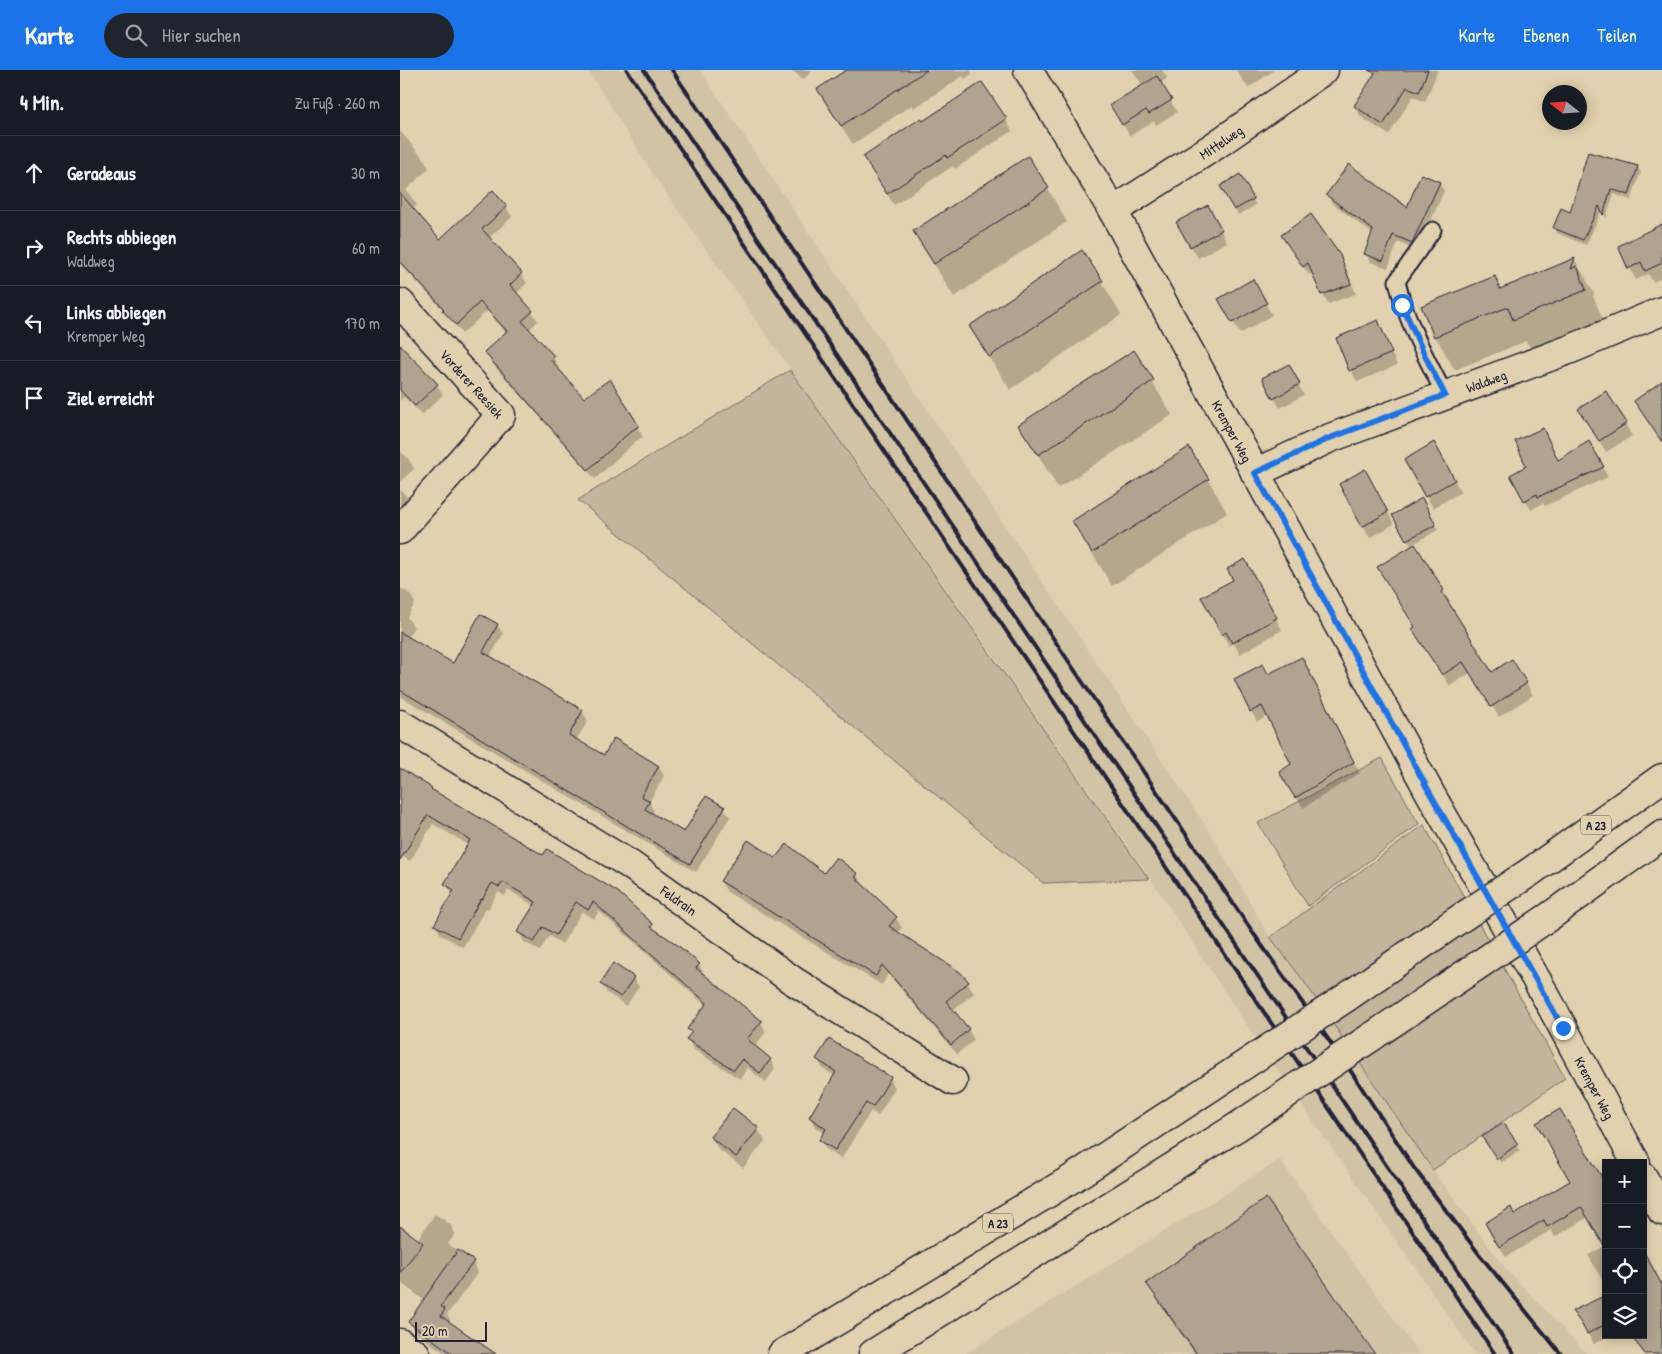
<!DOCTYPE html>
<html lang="de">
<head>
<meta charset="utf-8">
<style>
	body { margin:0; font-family:"Patrick Hand",sans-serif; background:#20242c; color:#f1f3f6 }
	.controls { position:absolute; right:15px; bottom:15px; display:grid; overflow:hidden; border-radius:0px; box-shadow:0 2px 12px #0003 }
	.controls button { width:45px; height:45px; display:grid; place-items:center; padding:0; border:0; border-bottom:1px solid #363941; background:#171b24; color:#f1f3f6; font:25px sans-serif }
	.compass { position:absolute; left:1142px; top:15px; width:45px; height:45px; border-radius:50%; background:#171b24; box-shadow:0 2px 12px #0003; rotate:287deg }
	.scale { position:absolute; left:15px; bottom:12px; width:72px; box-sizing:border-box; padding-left:5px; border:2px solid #22223b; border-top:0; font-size:14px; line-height:18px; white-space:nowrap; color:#22223b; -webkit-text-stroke:4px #e2d1ae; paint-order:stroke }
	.stop { position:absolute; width:15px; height:15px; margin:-11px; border:4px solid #1a73e8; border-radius:50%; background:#fff }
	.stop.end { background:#1a73e8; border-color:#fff; box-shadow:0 1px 5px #0008 }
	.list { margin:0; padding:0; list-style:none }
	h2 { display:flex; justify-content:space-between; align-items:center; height:65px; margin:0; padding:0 20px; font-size:21px }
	h2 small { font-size:16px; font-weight:400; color:#9ea1a6 }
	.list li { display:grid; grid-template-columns:32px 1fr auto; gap:15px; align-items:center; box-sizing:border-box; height:75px; padding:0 20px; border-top:1px solid #363941 }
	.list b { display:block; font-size:19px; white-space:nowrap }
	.list p { margin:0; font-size:16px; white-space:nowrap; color:#9ea1a6 }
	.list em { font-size:16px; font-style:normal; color:#9ea1a6 }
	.icon { flex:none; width:28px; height:28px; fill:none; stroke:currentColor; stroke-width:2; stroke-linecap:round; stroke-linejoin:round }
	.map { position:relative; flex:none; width:1262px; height:1284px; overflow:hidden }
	header { display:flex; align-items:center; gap:30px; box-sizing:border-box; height:70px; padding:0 25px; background:#1a73e8; color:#fff }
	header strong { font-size:24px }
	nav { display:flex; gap:28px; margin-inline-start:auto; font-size:18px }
	.search { width:350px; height:45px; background:#20242c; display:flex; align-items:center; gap:12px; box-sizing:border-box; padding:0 18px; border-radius:28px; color:#9ea1a6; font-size:19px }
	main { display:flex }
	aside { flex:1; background:#171b24 }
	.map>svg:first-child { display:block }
</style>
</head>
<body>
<header>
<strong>Karte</strong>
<div class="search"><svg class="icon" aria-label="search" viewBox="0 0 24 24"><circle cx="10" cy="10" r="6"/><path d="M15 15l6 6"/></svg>Hier suchen</div>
<nav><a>Karte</a><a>Ebenen</a><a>Teilen</a></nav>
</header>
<main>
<aside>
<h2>4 Min.<small>Zu Fuß · 260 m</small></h2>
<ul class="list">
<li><svg class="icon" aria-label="ahead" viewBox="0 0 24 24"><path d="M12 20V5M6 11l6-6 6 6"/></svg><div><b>Geradeaus</b></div><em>30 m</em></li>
<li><svg class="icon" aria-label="right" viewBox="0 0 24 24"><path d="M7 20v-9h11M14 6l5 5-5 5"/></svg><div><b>Rechts abbiegen</b><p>Waldweg</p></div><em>60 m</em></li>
<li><svg class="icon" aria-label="left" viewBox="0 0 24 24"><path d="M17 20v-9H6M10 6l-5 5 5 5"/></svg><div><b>Links abbiegen</b><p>Kremper Weg</p></div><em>170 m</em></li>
<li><svg class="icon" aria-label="arrive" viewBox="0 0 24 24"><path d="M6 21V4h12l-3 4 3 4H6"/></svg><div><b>Ziel erreicht</b></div></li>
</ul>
</aside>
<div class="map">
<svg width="1262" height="1284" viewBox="0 0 1262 1284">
	<rect width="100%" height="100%" fill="#e2d1ae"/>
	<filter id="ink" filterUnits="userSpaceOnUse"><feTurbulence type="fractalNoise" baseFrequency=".02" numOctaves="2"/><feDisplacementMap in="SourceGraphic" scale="10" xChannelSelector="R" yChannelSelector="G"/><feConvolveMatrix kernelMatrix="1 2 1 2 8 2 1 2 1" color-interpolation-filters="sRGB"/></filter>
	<g filter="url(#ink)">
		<g fill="#d3c3a5">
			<path d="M188,0h112l511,764 59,103 33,43 130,190 72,98 82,86h-112l-232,-334 -92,-141 -497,-703z"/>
			<path d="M880,1090l139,194h-454z"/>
		</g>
		<g fill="#c3b59b" stroke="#726c6b">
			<path d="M390,300l359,509 -106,4 -465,-383z"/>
			<path d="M982,688l37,66 -111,82 -50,-83z"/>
			<path d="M1024,755l141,253 -132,92 -130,-190 -33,-43z"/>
		</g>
		<g fill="#0003">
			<path d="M392,0h21l-10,10z"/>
			<path d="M449,0h121l2,4 -7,5 -2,-3 -49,32 -2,-3 -59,39 -24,-36z"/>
			<path d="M732,0h30l5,8 -7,6 17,28 -21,13 -2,-4 -24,15 -19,-31 32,-19z"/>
			<path d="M836,0h37v1l-25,17z"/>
			<path d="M978,0h60l-13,32 -12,-6 -24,39 -28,-18 -6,-11z"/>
			<path d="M606,50l6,11 -57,38 -2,-3 -59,39 -23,-36 52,-46z"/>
			<path d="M0,61l24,28 5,9 -23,22 11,15 -5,4 28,31 66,-33 6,10 -23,21 32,36 6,9 -11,11 16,18 6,9 -9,9 24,27 5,9 -1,2 27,32 26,-19 33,56 -7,4 -41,38 -104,-117 -5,-10 20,-19 -19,-22 -25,23 -16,-21 -46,-49z"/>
			<path d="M1237,97l4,5 -10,28 -17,-6 -8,24 -4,-8 -16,35 -29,-12 -3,-5 16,-15z"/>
			<path d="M839,106l17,29 -18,10 -16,-29z"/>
			<path d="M1039,113l5,8 -27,60 -19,-9 -10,26 -18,-6 -4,-9 7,-19 -41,-31 -4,-8 79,14z"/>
			<path d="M648,119l19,33 -113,75 -40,-65z"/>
			<path d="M808,136l19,36 -29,16 -7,-12z"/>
			<path d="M882,166l57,19 6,11 11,28 -28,10 -15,-32 -4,3z"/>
			<path d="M1262,166v42l-9,4 -5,-8 -12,6 -17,-34z"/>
			<path d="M1175,190l19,33 -1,3 12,28 -71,29 -8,-12 -71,29 -20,-34 59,-59 7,13z"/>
			<path d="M852,211l20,34 -32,19 -20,-35z"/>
			<path d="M702,212l19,33 -111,75 -40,-64z"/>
			<path d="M977,252l20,43 -40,17 -6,-12z"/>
			<path d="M0,273l10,14 27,28 6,10 -21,20 -18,-18 -4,4z"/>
			<path d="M734,282l38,63 -114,73 -38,-63z"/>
			<path d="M888,296l16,29 -24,13 -16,-29z"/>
			<path d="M1187,351l38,3 7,12 -26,16z"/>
			<path d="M1189,373l19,34 -63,29 -2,-3 -12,7 -19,-34 46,-15z"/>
			<path d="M1033,374l28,48 -28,16 -28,-48z"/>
			<path d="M0,381l8,7 6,11 -14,13z"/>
			<path d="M808,409l19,34 -115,73 -39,-65z"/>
			<path d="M972,413l22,41 -24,14 -7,-12z"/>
			<path d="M0,420l4,3 6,10 -10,13z"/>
			<path d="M1025,435l13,25 -25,14 37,58 -2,1 44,70 34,10 7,12 -34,22 -29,-44 -20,13 -29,-45 -5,-13 -4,-81 -18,-32z"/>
			<path d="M851,502l31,58 -42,24 -6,-11 -5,3 -6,-12z"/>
			<path d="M0,518l9,5 6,10 -8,14 7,10 -7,11 47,27 43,-40 6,9 -13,23 92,54 6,10 -12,19 28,16 55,11 5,9 -15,26 5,9 -2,4 32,19 40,-26 6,9 -34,55 -296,-176z"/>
			<path d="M907,600l53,103 -57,35 -22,-36 12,-7 -25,-49 -11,6 -6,-11 17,-35z"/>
			<path d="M0,699l32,22 220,134 5,8 42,32 5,9 -1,2 58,46 5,10 -12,15 16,12 5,10 -9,13 -18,-14 -8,11 -47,-30 -5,-10 4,-5 -3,-5 17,-23 -107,-95 -5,8 -12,-8 -20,33 -13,-8 -9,15 -16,-9 -5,-10 16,-26 -27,-16 -3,6 -7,-4 -10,17 -2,-1 -23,39 -22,-12 -5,-10 17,-30 -7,-11 23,-39 -36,-21 -23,37 -10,-6z"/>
			<path d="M376,790l48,14h33l6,11 33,33 6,10 -5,5 71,50 6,10 -22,18 16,18 6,11 -17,14 -69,-80 -6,11 -155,-93 -6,-10z"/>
			<path d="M233,908l6,9 -13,19 -19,-13 -5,-9z"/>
			<path d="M418,990l72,18 5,10 -17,28 -7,-5 -30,48 -15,-10 -5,-9 4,-7 -10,-6 -5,-10 25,-41 -12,-7z"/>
			<path d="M1103,1055l17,25 -19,13 -14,-20z"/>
			<path d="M358,1059l7,12 -22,27 -25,-19 -7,-12z"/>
			<path d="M1206,1117v100l-18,-32 17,-9 -17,-29 -33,20 -4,-7 -45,27 -20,-34z"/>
			<path d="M35,1144l15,10 5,10 -7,10 25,18 5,10 -31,43 3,5 -2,2 39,32h-41l-31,-22 -5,-10 15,-21 -25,-19v-55l17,13z"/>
			<path d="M748,1213l226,71h-179l-34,-48z"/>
			<path d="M1206,1226v39h5l-17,9 -20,-32z"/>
		</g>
		<g fill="#b0a390" stroke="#22223b">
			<path d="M446,0h81l-86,56 -24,-37z"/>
			<path d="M968,0h60l-9,22 -12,-5 -24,38 -29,-19 21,-33z"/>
			<path d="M757,6l15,24 -23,14 -3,-4 -24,15 -12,-20z"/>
			<path d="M582,12l25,37 -60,39 -1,-3 -59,39 -24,-37 58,-39 2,3z"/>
			<path d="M1188,82l50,14 -9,29 -18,-6 -8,26 -4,-9 -16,34 -30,-12 8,-20 9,4z"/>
			<path d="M628,86l21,32 -115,76 -21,-33z"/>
			<path d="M949,94l58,43 14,-33 19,8 -28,61 -19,-8 -10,26 -19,-7 9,-24 -47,-35z"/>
			<path d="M840,104l14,25 -20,11 -14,-24z"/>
			<path d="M93,120l14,17 -25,22 40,44 -12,12 23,26 -11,10 32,35 -4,3 34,39 26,-19 29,47 -8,5 -43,39 -104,-118 23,-21 -27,-29 -24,23 -14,-15 2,-1 -44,-47v-69l40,46z"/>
			<path d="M808,135l14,25 -32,17 -14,-25z"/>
			<path d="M911,144l29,41 11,29 -30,11 -13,-32 -5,4 -22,-32z"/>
			<path d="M1262,154v39l-17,8 -4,-9 -13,7 -10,-23z"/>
			<path d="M682,180l21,31 -114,76 -20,-31z"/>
			<path d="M1175,188l-4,11 6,-3 9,24 -73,30 -5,-13 -74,30 -13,-31 74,-30 5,13z"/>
			<path d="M853,209l14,24 -35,20 -14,-24z"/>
			<path d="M978,250l14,33 -43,18 -13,-33z"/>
			<path d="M0,275l38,39 -23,22 -15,-16z"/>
			<path d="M734,280l20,30 -116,75 -20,-30z"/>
			<path d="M889,294l11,20 -27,15 -11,-21z"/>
			<path d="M1262,311v61l-28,-41z"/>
			<path d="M1206,321l21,32 -28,18 -21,-32z"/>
			<path d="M1143,358l15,32 31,-19 15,26 -66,30 -1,-3 -13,7 -14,-26 16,-9 -11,-25z"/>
			<path d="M1034,372l21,38 -30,17 -21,-37z"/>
			<path d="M789,377l20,32 -117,74 -20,-32z"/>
			<path d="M965,399l23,43 -26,15 -23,-43z"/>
			<path d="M1022,428l14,27 -30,15 -14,-25z"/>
			<path d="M1015,474l29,46 -2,2 50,80 20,-13 15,24 -36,24 -28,-45 -21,13 -30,-46 3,-2 -38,-60z"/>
			<path d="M845,489l32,59 -45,25 -6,-11 -4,3 -21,-38 32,-17 -6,-11z"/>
			<path d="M80,544l18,10 -15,28 100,58 -14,25 35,20 10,-17 45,28 -18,30 9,5 -5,8 39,23 22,-36 19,11 -35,57 -290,-174v-58l53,31z"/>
			<path d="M902,587l52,105 -59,36 -16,-26 12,-8 -29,-58 -12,6 -16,-33 29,-15 5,10z"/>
			<path d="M0,698l32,20 -1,1 112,66 4,-6 71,43 35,32 -2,3 24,16 25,21 -4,4 66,53 -15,18 24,20 -11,14 -18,-14 -8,11 -48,-31 6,-7 -5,-3 20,-26 -114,-101 -5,8 -12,-8 -20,33 -13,-8 -9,15 -17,-10 19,-30 -33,-20 -4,5 -7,-4 -10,17 -1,-1 -23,39 -24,-13 20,-35 -10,-6 26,-44 -42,-25 -28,45z"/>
			<path d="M348,770l27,18 12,-14 37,29 12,-16 22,17 -3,3 42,40 -8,9 71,46 9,10 -23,19 23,28 -18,16 -69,-80 -6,11 -156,-95z"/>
			<path d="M213,893l21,14 -13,20 -21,-13z"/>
			<path d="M429,969l62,38 -18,30 -7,-4 -31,47 -16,-10 7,-11 -17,-12 27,-45 -20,-13z"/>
			<path d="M333,1038l26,20 -23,29 -26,-20z"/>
			<path d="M1160,1039l46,75v65l-25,-42 -34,20 -3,-7 -45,27 -14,-24 26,-16 3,7 56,-33 -34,-58z"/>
			<path d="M1103,1053l15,21 -21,15 -15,-22z"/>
			<path d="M866,1128l109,156h-178l-51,-71z"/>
			<path d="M0,1156l23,17 -23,30z"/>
			<path d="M58,1180l16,11 -33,45 4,3 -4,7 55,38h-43l-45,-32z"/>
			<path d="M1243,1180l19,35v69h-17l-15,-19h13z"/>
			<path d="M1206,1225v29l-19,10 -6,-11 -9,-12z"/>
		</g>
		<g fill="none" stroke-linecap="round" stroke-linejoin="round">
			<defs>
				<path id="service" d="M1033,160l-36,51c9,40 29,77 48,114"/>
				<g id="minor">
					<path id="s1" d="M713,141l100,-64 111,-77"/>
					<path id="s2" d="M0,233l101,112 -101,115"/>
					<path id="s3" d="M855,403l75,-35 241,-89 91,-38"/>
					<path id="s4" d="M0,654l229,140 163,116 161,101"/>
					<path d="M0,1273l16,11"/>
				</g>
				<g id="tertiary">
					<path id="s5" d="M628,0l85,141 317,582 118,207 88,163"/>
					<path d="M1243,1107l19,34"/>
				</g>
				<g id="motorway">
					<path d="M1130,802l132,-94"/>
					<path d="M1153,844l109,-79"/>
					<path d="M947,927l105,-73"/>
					<path d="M973,966l101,-68"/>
					<path d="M382,1284l291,-176 138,-91"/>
					<path d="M473,1284l364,-227"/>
				</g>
			</defs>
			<use href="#service" stroke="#22223b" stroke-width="19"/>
			<use href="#minor" stroke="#22223b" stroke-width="31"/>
			<use href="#tertiary" stroke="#22223b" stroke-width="31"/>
			<use href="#motorway" stroke="#22223b" stroke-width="31"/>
			<use href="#service" stroke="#e2d1ae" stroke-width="15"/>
			<use href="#minor" stroke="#e2d1ae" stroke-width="28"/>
			<use href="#tertiary" stroke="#e2d1ae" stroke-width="28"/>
			<use href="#motorway" stroke="#e2d1ae" stroke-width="28"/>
			<g stroke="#22223b" stroke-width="4">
				<path d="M227,0l868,1284"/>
				<path d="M244,0l870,1284"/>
				<path d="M272,0l430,641 156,229 94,133 62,95 65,86 82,100"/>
			</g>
			<defs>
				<g id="motorway-bridge">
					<path d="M1052,854l78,-52"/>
					<path d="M1074,898l79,-54"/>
					<path d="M811,1017l136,-90"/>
					<path d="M837,1057l136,-91"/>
				</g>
			</defs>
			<use href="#motorway-bridge" stroke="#22223b" stroke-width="31" stroke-linecap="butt"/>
			<use href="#motorway-bridge" stroke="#e2d1ae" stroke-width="28"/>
		</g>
	</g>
	<g fill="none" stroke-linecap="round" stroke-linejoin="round" filter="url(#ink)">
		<path stroke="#1a73e8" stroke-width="6" d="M1002,235l23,51 20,39 -115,43 -75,35 175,320 133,235"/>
	</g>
	<g text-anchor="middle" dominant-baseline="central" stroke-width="4.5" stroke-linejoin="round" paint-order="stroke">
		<g fill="#e2d1ae" stroke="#5c565e" stroke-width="1">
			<rect x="1181" y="745.5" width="30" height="19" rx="4"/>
			<rect x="583" y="1143.5" width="30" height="19" rx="4"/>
		</g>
		<g font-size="12" font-weight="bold" fill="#22223b">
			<text x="1196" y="755">A 23</text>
			<text x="598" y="1153">A 23</text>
		</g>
		<g font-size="14" fill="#22223b" stroke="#e2d1ae">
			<text stroke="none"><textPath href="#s1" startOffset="128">Mittelweg</textPath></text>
			<text stroke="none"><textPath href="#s3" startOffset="249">Waldweg</textPath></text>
			<text stroke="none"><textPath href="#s2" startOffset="108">Vorderer Reesiek</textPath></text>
			<text stroke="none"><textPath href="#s5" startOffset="415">Kremper Weg</textPath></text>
			<text stroke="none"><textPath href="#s4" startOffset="330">Feldrain</textPath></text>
			<text stroke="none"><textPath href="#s5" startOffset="1165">Kremper Weg</textPath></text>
		</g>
	</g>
</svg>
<div class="controls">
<button>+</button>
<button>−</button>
<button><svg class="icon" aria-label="locate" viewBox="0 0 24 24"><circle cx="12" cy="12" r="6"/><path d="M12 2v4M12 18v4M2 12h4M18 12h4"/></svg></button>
<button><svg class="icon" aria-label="layers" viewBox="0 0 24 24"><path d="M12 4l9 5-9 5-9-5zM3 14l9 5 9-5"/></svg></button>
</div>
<svg class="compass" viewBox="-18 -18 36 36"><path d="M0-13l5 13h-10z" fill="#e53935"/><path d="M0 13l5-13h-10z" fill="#9ea1a6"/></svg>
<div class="scale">20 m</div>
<div class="stop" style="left:1002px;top:235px"></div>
<div class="stop end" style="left:1163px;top:958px"></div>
</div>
</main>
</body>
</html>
